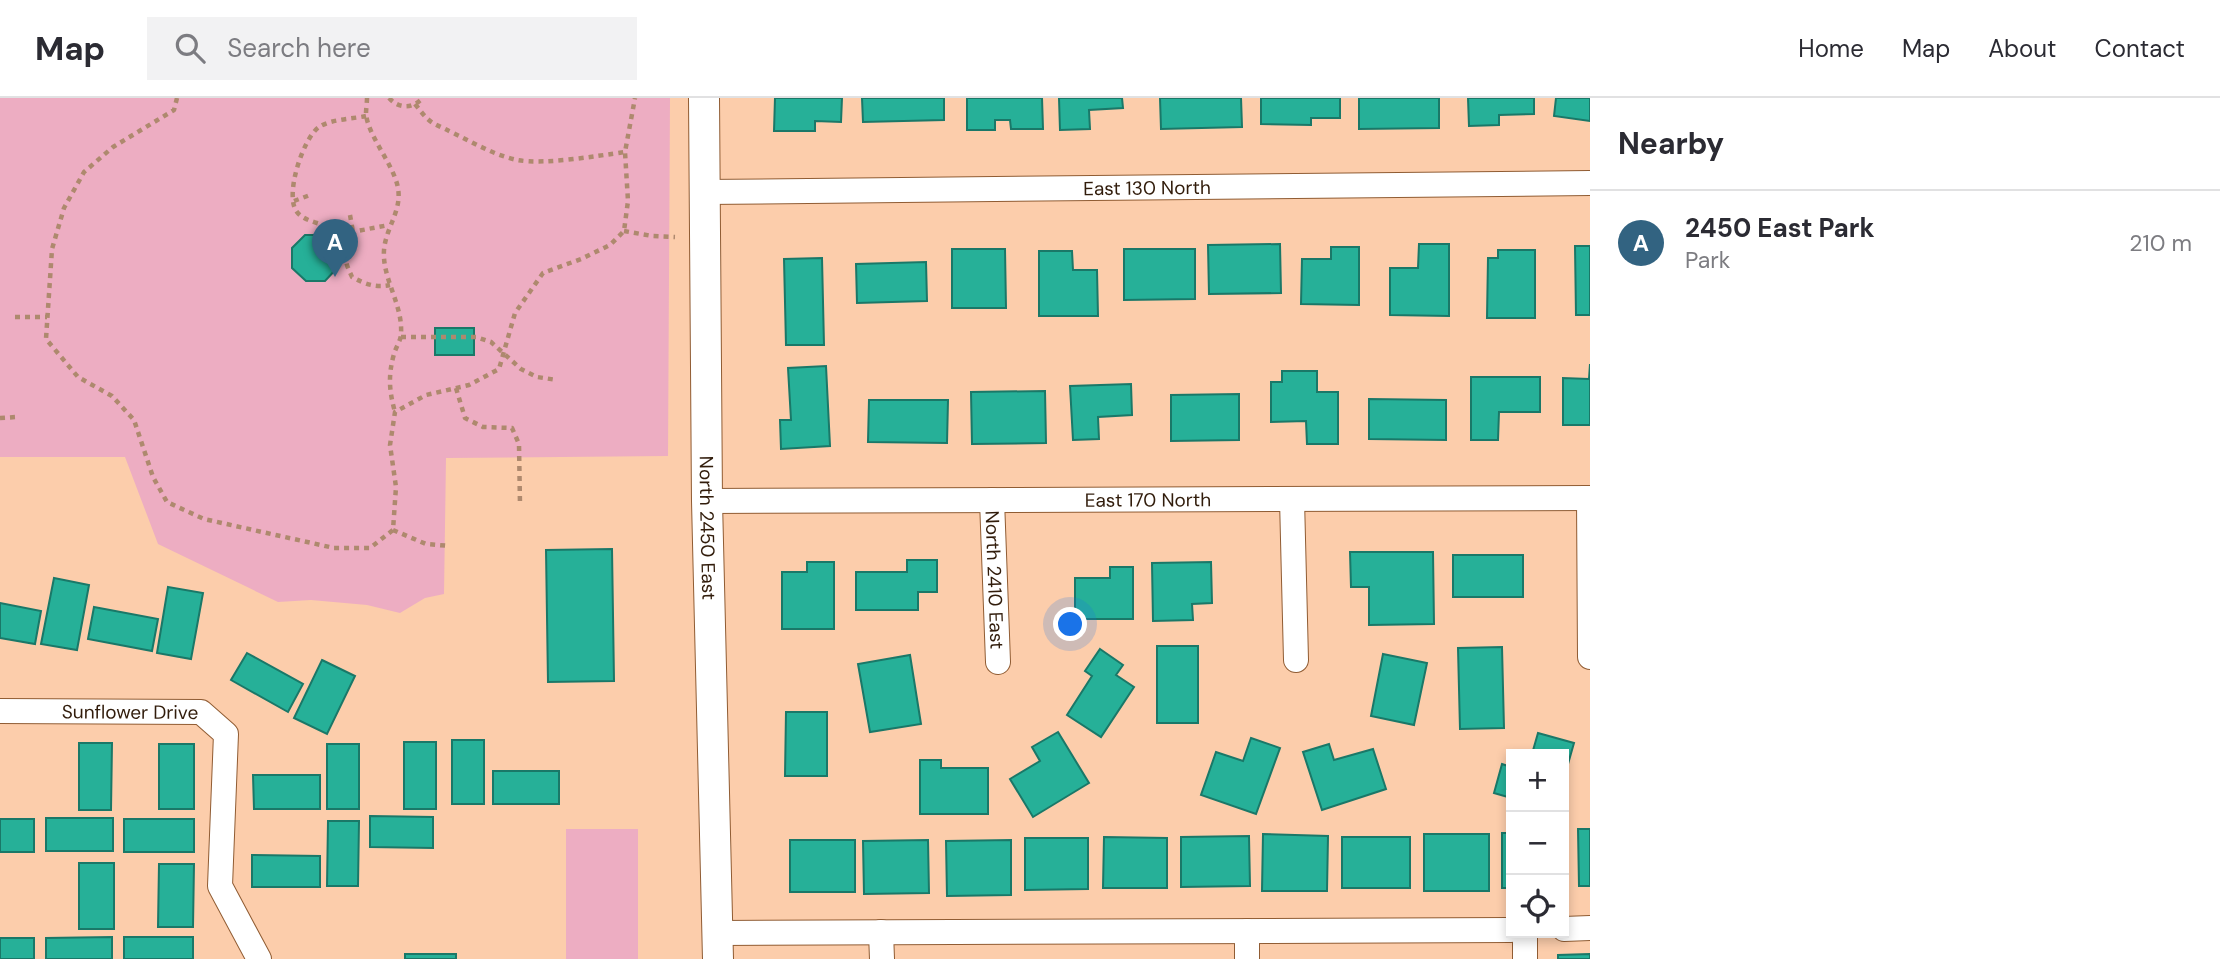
<!DOCTYPE html>
<html lang="en">
<head>
<meta charset="utf-8">
<style>
	body { margin:0; font-family:"DM Sans",sans-serif; background:#f2f2f3; color:#2b2b33 }
	.controls { position:absolute; right:21px; bottom:21px; display:grid; overflow:hidden; border-radius:0px; box-shadow:0 4px 10px #0003 }
	.controls button { width:63px; height:63px; display:grid; place-items:center; padding:0; border:0; border-bottom:2px solid #e1e1e2; background:#fff; color:#2b2b33; font:35px sans-serif }
	.you { position:absolute; left:1071px; top:527px; width:24px; height:24px; margin:-18px; border:5px solid #fff; border-radius:50%; background:#1a73e8; box-shadow:0 0 0 10px #1a73e833 }
	.badge { display:grid; place-items:center; width:46px; height:46px; border-radius:50%; background:#326381; color:#fff; font-size:23px; font-weight:700 }
	.pin { position:absolute; translate:-50% -58px; filter:drop-shadow(0 2px 4px #0008) }
	.pin::after { content:''; position:absolute; top:37px; width:24px; height:21px; background:inherit; clip-path:polygon(0 0,100% 0,50% 100%) }
	.list { margin:0; padding:0; list-style:none }
	h2 { display:flex; justify-content:space-between; align-items:center; height:91px; margin:0; padding:0 28px; font-size:30px }
	h2 small { font-size:23px; font-weight:400; color:#7c7c81 }
	.list li { display:grid; grid-template-columns:46px 1fr auto; gap:21px; align-items:center; box-sizing:border-box; height:105px; padding:0 28px; border-top:2px solid #e1e1e2 }
	.list b { display:block; font-size:26px; white-space:nowrap }
	.list p { margin:0; font-size:23px; white-space:nowrap; color:#7c7c81 }
	.list em { font-size:23px; font-style:normal; color:#7c7c81 }
	.icon { flex:none; width:38px; height:38px; fill:none; stroke:currentColor; stroke-width:2; stroke-linecap:round; stroke-linejoin:round }
	.map { position:relative; flex:none; width:1590px; height:861px; overflow:hidden }
	header { display:flex; align-items:center; gap:42px; box-sizing:border-box; height:98px; padding:0 35px; background:#fff; border-bottom:2px solid #e1e1e2 }
	header strong { font-size:33px }
	nav { display:flex; gap:38px; margin-inline-start:auto; font-size:24px }
	.search { width:490px; height:63px; background:#f2f2f3; display:flex; align-items:center; gap:18px; box-sizing:border-box; padding:0 24px; border-radius:0px; color:#7c7c81; font-size:26px }
	main { display:flex }
	aside { flex:1; background:#fff }
	.map>svg:first-child { display:block }
</style>
</head>
<body>
<header>
<strong>Map</strong>
<div class="search"><svg class="icon" aria-label="search" viewBox="0 0 24 24"><circle cx="10" cy="10" r="6"/><path d="M15 15l6 6"/></svg>Search here</div>
<nav><a>Home</a><a>Map</a><a>About</a><a>Contact</a></nav>
</header>
<main>
<div class="map">
<svg width="1590" height="861" viewBox="0 0 1590 861">
	<rect width="100%" height="100%" fill="#fccdab"/>
	<g fill="#edadc2">
		<path d="M0,0h670l-2,358 -222,2 -2,136 -19,4 -25,15 -33,-8 -56,-5 -33,2 -120,-58 -33,-87h-125z"/>
		<rect x="566" y="731" width="72" height="130"/>
	</g>
	<g fill="#26b098" stroke="#1a7868" stroke-width="2">
		<path d="M775,0h67l-1,24 -26,-1v10h-41z"/>
		<path d="M862,0h82v22l-81,2z"/>
		<path d="M967,0h75l1,31h-32l-1,-9h-15v10h-28z"/>
		<path d="M1059,0h63l1,10 -34,2 1,19 -30,1z"/>
		<path d="M1160,0h81l1,29 -81,2z"/>
		<path d="M1261,0h79v20h-29v7l-50,-1z"/>
		<path d="M1359,0h80v30l-80,1z"/>
		<path d="M1468,0h66v16l-35,1v10l-30,1z"/>
		<path d="M1556,0h34v23l-36,-5z"/>
		<path d="M305,137h19l14,13v19l-13,14h-19l-14,-13v-20z"/>
		<path d="M1280,146l1,49 -72,1 -1,-49z"/>
		<path d="M1419,146h30v72l-59,-1v-47h28z"/>
		<path d="M1575,148h15v69h-14z"/>
		<path d="M1331,149h28v58l-58,-1 1,-45h29z"/>
		<path d="M952,151h53l1,59h-54z"/>
		<path d="M1124,151h71v50l-71,1z"/>
		<path d="M1498,152h37v68h-48l1,-60h10z"/>
		<path d="M1039,153h33l1,19h24l1,46h-59z"/>
		<path d="M822,160l2,87h-38l-2,-86z"/>
		<path d="M926,164l1,39 -70,2 -1,-39z"/>
		<rect x="435" y="230" width="39" height="27"/>
		<path d="M1590,266v61h-27v-47l26,1z"/>
		<path d="M826,268l4,80 -49,3 -1,-29h11l-3,-52z"/>
		<path d="M1282,273h35v21h21v52h-31l-1,-23 -35,1v-40h11z"/>
		<path d="M1471,279h69v35h-41l-1,28h-27z"/>
		<path d="M1131,286l1,31 -34,2 1,22 -26,1 -3,-54z"/>
		<path d="M1045,293l1,52 -74,1 -1,-52z"/>
		<path d="M1239,296v46l-68,1v-46z"/>
		<path d="M1369,301l77,1v40l-77,-1z"/>
		<path d="M869,302h79l-1,43 -79,-1z"/>
		<path d="M612,451l2,132 -66,1 -2,-132z"/>
		<path d="M1350,454h83l1,72 -65,1v-38h-18z"/>
		<rect x="1453" y="457" width="70" height="42"/>
		<path d="M907,462h30v32h-19v18h-62v-38h51z"/>
		<path d="M807,464h27v67h-52v-57h25z"/>
		<path d="M1211,464l1,41 -20,1 1,16 -40,1 -1,-58z"/>
		<path d="M1110,469h23v52h-58v-41h35z"/>
		<path d="M54,480l35,7 -12,65 -36,-6z"/>
		<path d="M168,489l35,6 -12,66 -34,-6z"/>
		<path d="M0,505l41,8 -6,33 -35,-6z"/>
		<path d="M94,509l64,12 -6,32 -64,-12z"/>
		<rect x="1157" y="548" width="41" height="77"/>
		<path d="M1502,549l2,81 -44,1 -2,-81z"/>
		<path d="M1100,551l23,16 -7,10 18,12 -33,50 -34,-22 25,-39 -7,-5z"/>
		<path d="M247,555l56,31 -15,28 -57,-32z"/>
		<path d="M1383,556l44,9 -13,62 -43,-9z"/>
		<path d="M910,557l11,69 -51,8 -12,-68z"/>
		<path d="M322,562l33,16 -28,58 -33,-16z"/>
		<path d="M786,614h41v64h-42z"/>
		<path d="M1058,634l31,51 -56,34 -23,-38 30,-18 -8,-14z"/>
		<path d="M1538,635l36,10 -10,35v-24h-32z"/>
		<path d="M1251,640l29,10 -24,66 -55,-19 15,-43 27,9z"/>
		<rect x="452" y="642" width="32" height="64"/>
		<rect x="404" y="644" width="32" height="67"/>
		<path d="M79,645h33l-1,67h-32z"/>
		<rect x="159" y="646" width="35" height="65"/>
		<rect x="327" y="646" width="32" height="65"/>
		<path d="M1329,646l5,16 39,-11 13,40 -64,21 -19,-58z"/>
		<path d="M920,662h21v8h47v46h-68z"/>
		<path d="M1502,666l9,3v31l-17,-5z"/>
		<rect x="493" y="673" width="66" height="33"/>
		<path d="M253,677h67v34h-66z"/>
		<path d="M370,718l63,1v31l-63,-1z"/>
		<rect x="46" y="720" width="67" height="33"/>
		<rect x="0" y="721" width="34" height="33"/>
		<rect x="124" y="721" width="70" height="33"/>
		<path d="M328,723h31l-1,65h-31z"/>
		<path d="M1578,731h12v57h-11z"/>
		<path d="M1567,734v56h-3v-55z"/>
		<rect x="1502" y="735" width="9" height="55"/>
		<path d="M1263,736l65,2 -1,55h-65z"/>
		<rect x="1424" y="736" width="65" height="57"/>
		<path d="M1249,738l1,50 -69,1v-50z"/>
		<path d="M1104,739l63,1v50h-64z"/>
		<rect x="1342" y="739" width="68" height="51"/>
		<path d="M1025,740h63v51l-63,1z"/>
		<rect x="790" y="742" width="65" height="52"/>
		<path d="M928,742l1,53 -65,1 -1,-53z"/>
		<path d="M1011,742v55l-64,1 -1,-55z"/>
		<path d="M252,757l68,1v31h-68z"/>
		<rect x="79" y="765" width="35" height="66"/>
		<path d="M159,766h35l-1,63h-35z"/>
		<path d="M112,839v22h-66v-21z"/>
		<rect x="124" y="839" width="69" height="22"/>
		<rect x="0" y="840" width="34" height="21"/>
		<rect x="405" y="856" width="51" height="5"/>
		<path d="M1590,856v5h-32v-4z"/>
	</g>
	<g fill="none" stroke-linecap="round" stroke-linejoin="round">
		<defs>
			<g id="minor">
				<path id="s1" d="M703,94l887,-9"/>
				<path d="M1589,400l1,159"/>
				<path d="M1292,401l4,161"/>
				<path id="s2" d="M992,402l6,162"/>
				<path id="s3" d="M707,403l883,-3"/>
				<path id="s4" d="M0,613l201,1 25,22 -6,152 39,73"/>
				<path d="M1564,831l26,-1"/>
				<path d="M881,834l1,27"/>
				<path d="M718,835l793,-3"/>
				<path d="M1247,861v-28"/>
				<path d="M1525,861v-26"/>
			</g>
			<g id="tertiary">
				<path id="s5" d="M704,0l3,403 11,458"/>
			</g>
		</defs>
		<use href="#minor" stroke="#905c33" stroke-width="26"/>
		<use href="#tertiary" stroke="#905c33" stroke-width="32"/>
		<g stroke="#ae896e" stroke-width="4.5" stroke-dasharray="5 5" stroke-linecap="butt">
			<path d="M177,0l-3,12 -61,37 -29,25 -20,36 -12,41 -6,90 32,38 34,19 22,24 19,57 14,25 37,17 130,29h36l23,-18 3,-43 -6,-42 5,-33 31,-17 43,-10 30,-16 16,-56 28,-40 38,-14 29,-14 14,-14 4,-30 -3,-49 10,-54"/>
			<path d="M367,0c0,5 -1,11 -1,16 2,22 28,51 32,74 4,23 -12,39 -14,62 -2,29 19,54 17,84 0,6 -5,13 -7,20 -6,21 -5,37 1,58"/>
			<path d="M389,0c10,11 23,11 34,0"/>
			<path d="M415,6c17,22 15,17 38,29 21,10 41,22 64,27 28,5 79,-4 108,-8"/>
			<path d="M366,18c-14,3 -35,3 -47,11 -16,11 -35,69 -22,85 11,14 36,9 46,28 3,6 1,15 3,21 1,6 4,11 6,16 13,7 23,11 38,8"/>
			<path d="M294,103l16,-6"/>
			<path d="M350,117l3,17"/>
			<path d="M624,133l28,5 23,1"/>
			<path d="M343,142l9,-8 37,-7"/>
			<path d="M15,219h32"/>
			<path d="M401,239h75l15,5 30,27 16,8 20,3"/>
			<path d="M456,290l9,30 18,9 29,1 7,16 1,61"/>
			<path d="M0,320l17,-1"/>
			<path d="M393,432l33,14 24,2"/>
		</g>
		<use href="#minor" stroke="#fff" stroke-width="24"/>
		<use href="#tertiary" stroke="#fff" stroke-width="30"/>
	</g>
	<g text-anchor="middle" dominant-baseline="central" stroke-width="5" stroke-linejoin="round" paint-order="stroke">
		<g font-size="19" fill="#311c0b" stroke="#f8e0cf">
			<text stroke="none"><textPath href="#s1" startOffset="444">East 130 North</textPath></text>
			<text stroke="none"><textPath href="#s3" startOffset="441">East 170 North</textPath></text>
			<text stroke="none"><textPath href="#s5" startOffset="430">North 2450 East</textPath></text>
			<text stroke="none"><textPath href="#s2" startOffset="80">North 2410 East</textPath></text>
			<text stroke="none"><textPath href="#s4" startOffset="130">Sunflower Drive</textPath></text>
		</g>
	</g>
</svg>
<div class="controls">
<button>+</button>
<button>−</button>
<button><svg class="icon" aria-label="locate" viewBox="0 0 24 24"><circle cx="12" cy="12" r="6"/><path d="M12 2v4M12 18v4M2 12h4M18 12h4"/></svg></button>
</div>
<div class="you"></div>
<div class="pin badge" style="left:335px;top:179px">A</div>
</div>
<aside>
<h2>Nearby<small></small></h2>
<ul class="list">
<li><span class="badge">A</span><div><b>2450 East Park</b><p>Park</p></div><em>210 m</em></li>
</ul>
</aside>
</main>
</body>
</html>
